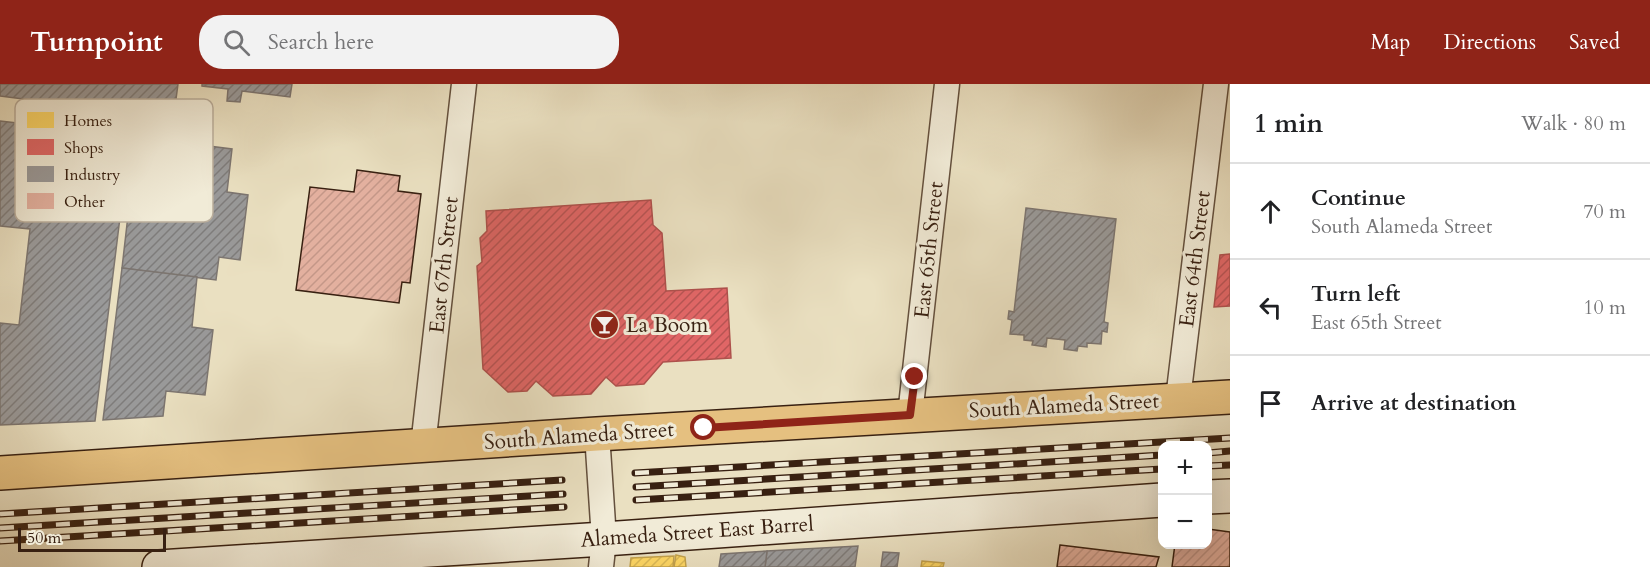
<!DOCTYPE html>
<html lang="en">
<head>
<meta charset="utf-8">
<style>
	body { margin:0; font-family:Cardo,serif; background:#f2f2f2; color:#202124 }
	.controls { position:absolute; right:18px; bottom:18px; display:grid; overflow:hidden; border-radius:12px; box-shadow:0 6px 24px #0002 }
	.controls button { width:54px; height:54px; display:grid; place-items:center; padding:0; border:0; border-bottom:2px solid #e0e0e0; background:#fff; color:#202124; font:30px sans-serif }
	.scale { position:absolute; left:18px; bottom:15px; width:148px; box-sizing:border-box; padding-left:6px; border:3px solid #382011; border-top:0; font-size:16px; line-height:21px; white-space:nowrap; color:#382011; -webkit-text-stroke:4px #f1ebd7; paint-order:stroke }
	.stop { position:absolute; width:18px; height:18px; margin:-14px; border:4px solid #8f2418; border-radius:50%; background:#fff }
	.stop.end { background:#8f2418; border-color:#fff; box-shadow:0 2px 6px #0008 }
	.list { margin:0; padding:0; list-style:none }
	h2 { display:flex; justify-content:space-between; align-items:center; height:78px; margin:0; padding:0 24px; font-size:26px }
	h2 small { font-size:20px; font-weight:400; color:#757577 }
	.list li { display:grid; grid-template-columns:39px 1fr auto; gap:18px; align-items:center; box-sizing:border-box; height:96px; padding:0 24px; border-top:2px solid #e0e0e0 }
	.list b { display:block; font-size:22px; white-space:nowrap }
	.list p { margin:0; font-size:20px; white-space:nowrap; color:#757577 }
	.list em { font-size:20px; font-style:normal; color:#757577 }
	.icon { flex:none; width:33px; height:33px; fill:none; stroke:currentColor; stroke-width:2; stroke-linecap:round; stroke-linejoin:round }
	.map { position:relative; flex:none; width:1230px; height:483px; overflow:hidden }
	header { display:flex; align-items:center; gap:36px; box-sizing:border-box; height:84px; padding:0 30px; background:#8f2418; color:#fff }
	header strong { font-size:28px }
	nav { display:flex; gap:33px; margin-inline-start:auto; font-size:21px }
	.search { width:420px; height:54px; background:#f2f2f2; display:flex; align-items:center; gap:15px; box-sizing:border-box; padding:0 21px; border-radius:24px; color:#757577; font-size:22px }
	main { display:flex }
	aside { flex:1; background:#fff }
	.map>svg:first-child { display:block }
</style>
</head>
<body>
<header>
<strong>Turnpoint</strong>
<div class="search"><svg class="icon" aria-label="search" viewBox="0 0 24 24"><circle cx="10" cy="10" r="6"/><path d="M15 15l6 6"/></svg>Search here</div>
<nav><a>Map</a><a>Directions</a><a>Saved</a></nav>
</header>
<main>
<div class="map">
<svg width="1230" height="483" viewBox="0 0 1230 483">
	<defs>
		<pattern id="homes-hatch" width="6" height="6" patternUnits="userSpaceOnUse" patternTransform="scale(1.5)"><rect width="6" height="6" fill="#ffd966"/><path d="M-1 1l2-2M0 6l6-6M5 7l2-2" fill="none" stroke="#dbba57"/></pattern>
		<pattern id="shops-hatch" width="6" height="6" patternUnits="userSpaceOnUse" patternTransform="scale(1.5)"><rect width="6" height="6" fill="#e06666"/><path d="M-1 1l2-2M0 6l6-6M5 7l2-2" fill="none" stroke="#b75453"/></pattern>
		<pattern id="industry-hatch" width="6" height="6" patternUnits="userSpaceOnUse" patternTransform="scale(1.5)"><rect width="6" height="6" fill="#999"/><path d="M-1 1l2-2M0 6l6-6M5 7l2-2" fill="none" stroke="#7e7c7b"/></pattern>
		<pattern id="building-hatch" width="6" height="6" patternUnits="userSpaceOnUse" patternTransform="scale(1.5)"><rect width="6" height="6" fill="#e3b09f"/><path d="M-1 1l2-2M0 6l6-6M5 7l2-2" fill="none" stroke="#c49788"/></pattern>
	</defs>
	<rect width="100%" height="100%" fill="#eae0c1"/>
	<filter id="stains"><feTurbulence type="fractalNoise" baseFrequency=".00333" numOctaves="4"/><feColorMatrix values="0 0 0 0 .2 0 0 0 0 .09 0 0 0 0 .02 0 0 0 .5 -.17"/></filter>
	<radialGradient id="worn" r=".72"><stop offset=".6" stop-color="#630" stop-opacity="0"/><stop offset="1" stop-color="#630" stop-opacity=".3"/></radialGradient>
	<g fill="url(#homes-hatch)" stroke="#c3a24c" stroke-width="1.5">
		<path d="M676,471l9,2 1,10h-12z"/>
		<path d="M674,472l-1,11h-43l1,-9z"/>
		<path d="M922,477l22,2 -1,4h-22z"/>
	</g>
	<g fill="url(#shops-hatch)" stroke="#ae514c" stroke-width="1.5">
		<path d="M651,116l2,25 9,8 4,58 61,-3 4,70 -68,4 -19,22 -28,2 -10,-9 -15,17 -38,2 -17,-15 -9,10 -19,1 -25,-23 -6,-103 5,-4 -2,-24 7,-7 -1,-20z"/>
		<path d="M1230,170v52l-16,1 6,-52z"/>
	</g>
	<g fill="url(#industry-hatch)" stroke="#7c7570" stroke-width="1.5">
		<path d="M0,0h178l-2,15 -20,17 -156,-20z"/>
		<path d="M202,0h90l-2,13 -48,-6 -2,11 -13,-1 1,-12 -26,-3z"/>
		<path d="M0,37l130,15 -35,285 -95,4v-102l19,2 11,-96 -30,-3z"/>
		<path d="M137,53l95,12 -5,43 21,3 -8,65 -21,-3 -3,23 -94,-12z"/>
		<path d="M1026,124l90,11 -12,103 4,1 -1,9 -5,-1 -1,13 -14,-1v4l-9,-1 -1,5 -13,-2 1,-9 -18,-2 -1,9 -14,-2 1,-4 -9,-1v-5l-14,-1 2,-14 -4,-1 1,-8 5,1z"/>
		<path d="M122,184l75,9 -5,50 21,3 -8,65 -39,-4 -3,25 -60,4z"/>
		<path d="M858,462l-3,21h-90l2,-16z"/>
		<path d="M767,467l-2,16h-46l2,-13z"/>
		<path d="M883,468l16,1 -2,14h-16z"/>
	</g>
	<g fill="url(#building-hatch)" stroke="#382011" stroke-width="1.5">
		<path d="M357,86l43,6 -2,15 23,3 -11,89 -8,-1 -3,21 -103,-13 14,-103 44,5z"/>
		<path d="M1208,445l22,3v35h-58l3,-23h33z"/>
		<path d="M1060,461l99,12 -1,3 -2,7h-99z"/>
	</g>
	<g fill="none" stroke-linecap="round" stroke-linejoin="round">
		<defs>
			<g id="street">
				<path d="M1178,315l38,-315"/>
				<path d="M910,331l37,-331"/>
				<path d="M597,350l7,105 -3,28"/>
				<path d="M423,362l41,-362"/>
			</g>
			<g id="secondary">
				<path d="M1208,413l22,-1"/>
				<path d="M159,483l445,-28 558,-39"/>
			</g>
			<path id="primary" d="M0,389l597,-39 633,-37"/>
		</defs>
		<use href="#street" stroke="#64503d" stroke-width="27"/>
		<use href="#secondary" stroke="#382011" stroke-width="36"/>
		<use href="#primary" stroke="#382011" stroke-width="36"/>
		<use href="#street" stroke="#f1ebd7" stroke-width="24"/>
		<use href="#secondary" stroke="#f1ebd7" stroke-width="33"/>
		<use href="#primary" stroke="#e5c080" stroke-width="33"/>
		<defs>
			<g id="rail">
				<path d="M1208,369l22,-2"/>
				<path d="M1208,382l22,-1"/>
				<path d="M635,389l595,-35"/>
				<path d="M636,403l526,-32"/>
				<path d="M636,416l526,-31"/>
				<path d="M0,430l562,-34"/>
				<path d="M0,444l563,-34"/>
				<path d="M0,457l564,-34"/>
			</g>
		</defs>
		<use href="#rail" stroke="#382011" stroke-width="7"/>
		<use href="#rail" stroke="#f1ebd7" stroke-width="4.5" stroke-dasharray="14" stroke-linecap="butt"/>
	</g>
	<g fill="none" stroke-linecap="round" stroke-linejoin="round">
		<path stroke="#8f2418" stroke-width="8" d="M704,344l206,-13 5,-38"/>
	</g>
	<defs>
		<symbol id="bar-disc" viewBox="-11 -11 22 22"><circle r="9.5" fill="#8f2418" stroke="#f1ebd7"/><path d="M-6-5H6L.8 .8V4.5H3.5V6h-7V4.5H-.8V.8Z" fill="#fff"/></symbol>
	</defs>
	<g fill-rule="evenodd">
		<use href="#bar-disc" x="588" y="224" width="33" height="33"/>
	</g>
	<g text-anchor="middle" dominant-baseline="central" stroke-width="6" stroke-linejoin="round" paint-order="stroke">
		<g font-size="21" fill="#382011" stroke="#f1ebd7">
			<text transform="translate(929 166) rotate(-84)">East 65th Street</text>
			<text transform="translate(1195 175) rotate(-83)">East 64th Street</text>
			<text transform="translate(444 181) rotate(-84)">East 67th Street</text>
			<text transform="translate(1064 322) rotate(-3)">South Alameda Street</text>
			<text transform="translate(579 352) rotate(-4)">South Alameda Street</text>
			<text transform="translate(697 448) rotate(-4)">Alameda Street East Barrel</text>
		</g>
		<g font-size="21" fill="#382011" stroke="#f1ebd7" text-anchor="start">
			<text x="626" y="241">La Boom</text>
		</g>
	</g>
	<rect x="15" y="15" width="198" height="123" rx="9" fill="#f1ebd7" stroke="#baae9c" stroke-width="1.5"/>
	<rect x="27" y="28" width="27" height="16" fill="#ffd966"/>
	<rect x="27" y="55" width="27" height="16" fill="#e06666"/>
	<rect x="27" y="82" width="27" height="16" fill="#999"/>
	<rect x="27" y="109" width="27" height="16" fill="#e3b09f"/>
	<g font-size="16" fill="#382011">
		<text x="64" y="42">Homes</text>
		<text x="64" y="69">Shops</text>
		<text x="64" y="96">Industry</text>
		<text x="64" y="123">Other</text>
	</g>
	<rect width="100%" height="100%" filter="url(#stains)"/>
	<rect width="100%" height="100%" fill="url(#worn)"/>
</svg>
<div class="controls">
<button>+</button>
<button>−</button>
</div>
<div class="scale">50 m</div>
<div class="stop" style="left:704px;top:344px"></div>
<div class="stop end" style="left:915px;top:293px"></div>
</div>
<aside>
<h2>1 min<small>Walk · 80 m</small></h2>
<ul class="list">
<li><svg class="icon" aria-label="ahead" viewBox="0 0 24 24"><path d="M12 20V5M6 11l6-6 6 6"/></svg><div><b>Continue</b><p>South Alameda Street</p></div><em>70 m</em></li>
<li><svg class="icon" aria-label="left" viewBox="0 0 24 24"><path d="M17 20v-9H6M10 6l-5 5 5 5"/></svg><div><b>Turn left</b><p>East 65th Street</p></div><em>10 m</em></li>
<li><svg class="icon" aria-label="arrive" viewBox="0 0 24 24"><path d="M6 21V4h12l-3 4 3 4H6"/></svg><div><b>Arrive at destination</b></div></li>
</ul>
</aside>
</main>
</body>
</html>
